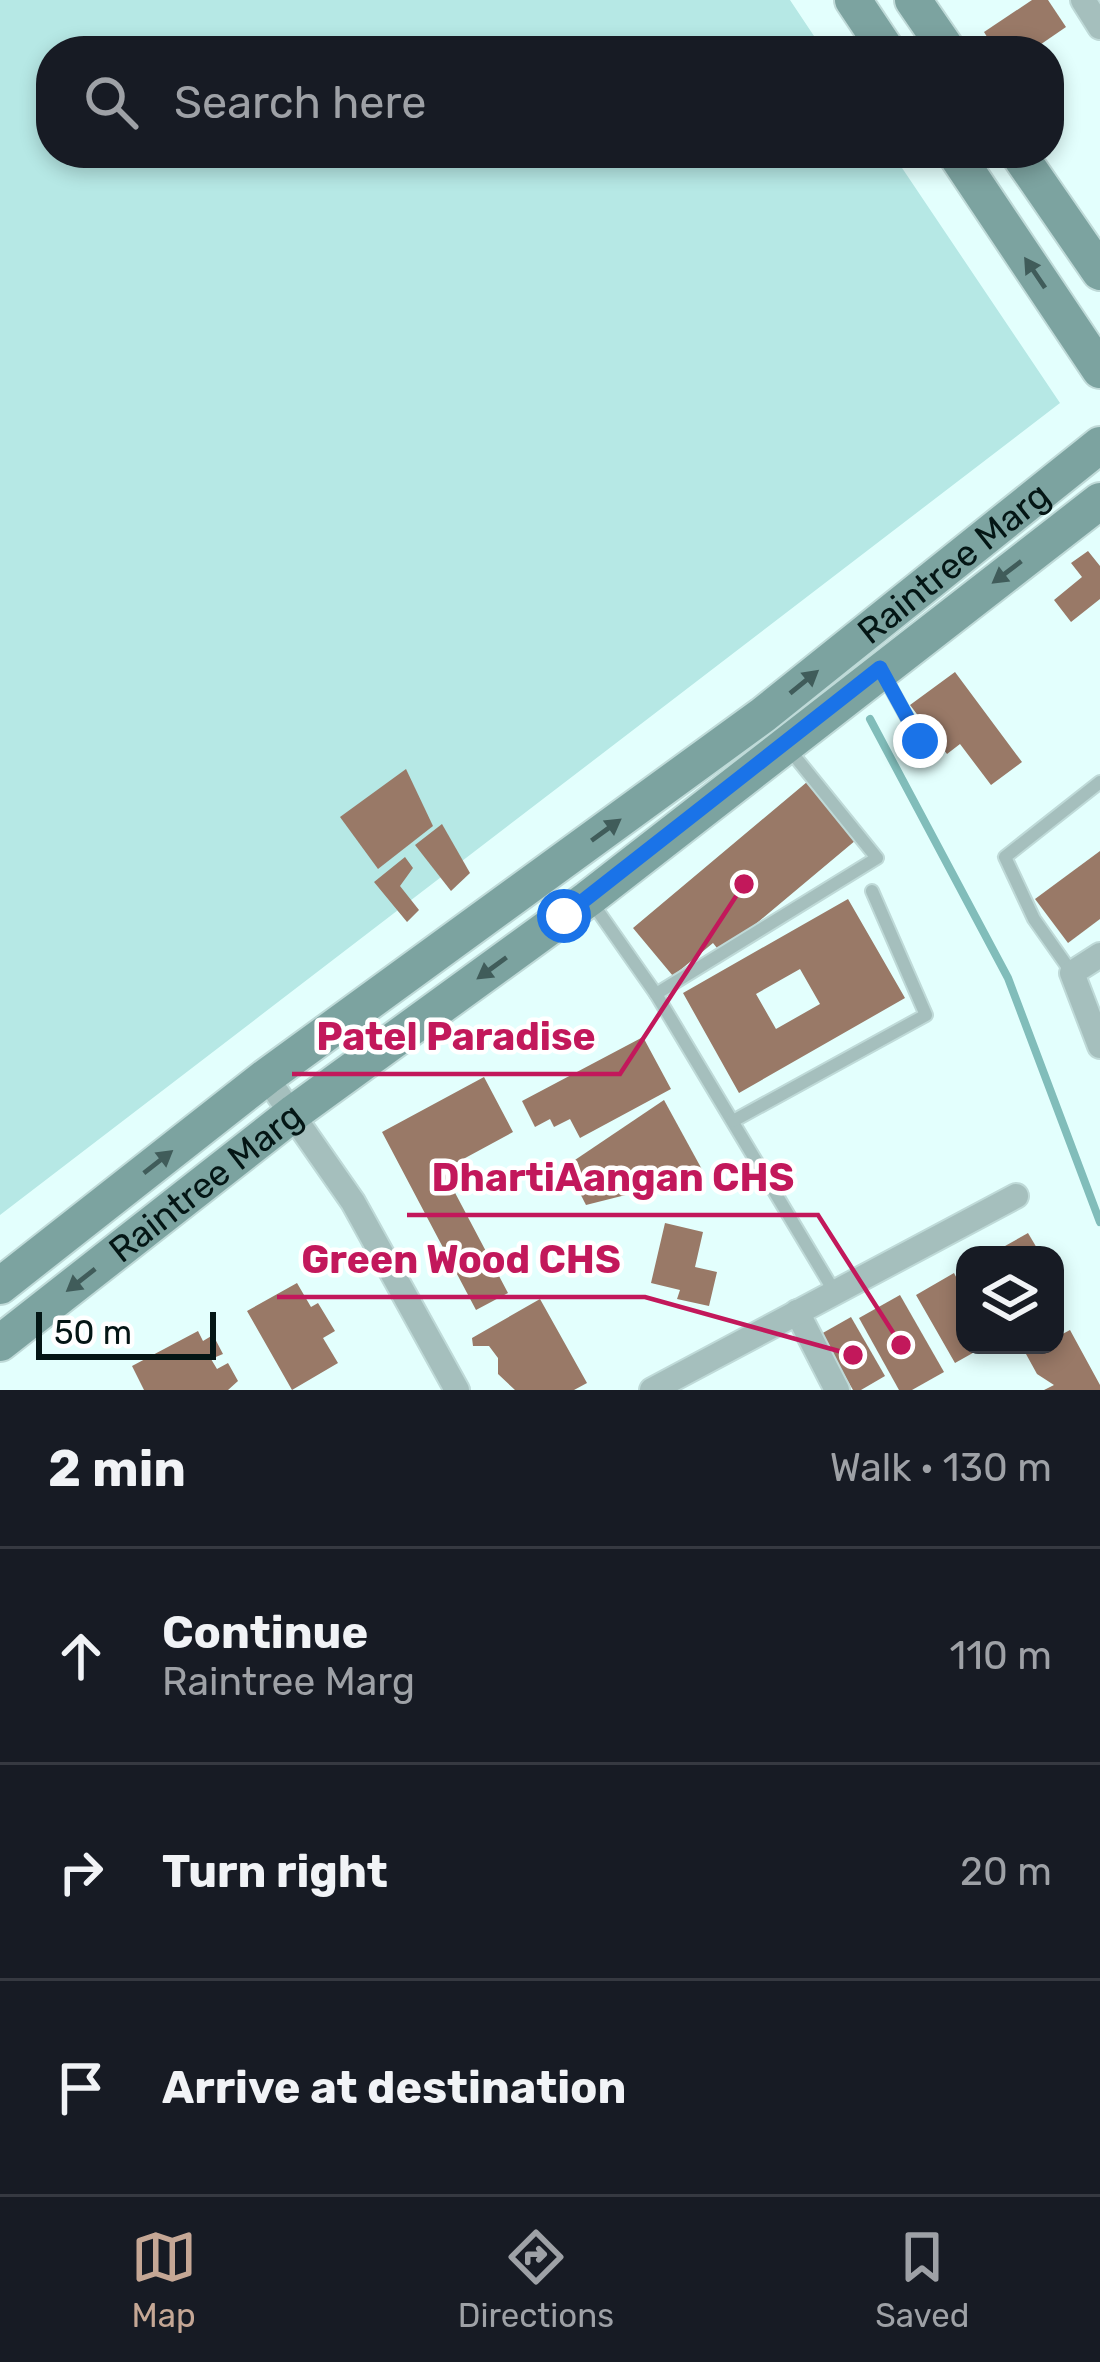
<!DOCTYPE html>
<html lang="en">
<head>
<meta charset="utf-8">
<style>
	body { margin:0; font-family:Rubik,sans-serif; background:#20242c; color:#f1f3f6 }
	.controls { position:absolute; right:36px; bottom:36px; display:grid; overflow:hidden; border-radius:24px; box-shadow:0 6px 18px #0003 }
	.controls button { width:108px; height:108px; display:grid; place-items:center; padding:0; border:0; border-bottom:3px solid #363941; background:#171b24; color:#f1f3f6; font:60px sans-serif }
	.scale { position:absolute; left:36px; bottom:30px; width:180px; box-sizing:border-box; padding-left:12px; border:6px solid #041615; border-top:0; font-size:33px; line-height:42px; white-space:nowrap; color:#041615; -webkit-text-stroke:9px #fff; paint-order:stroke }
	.stop { position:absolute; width:36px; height:36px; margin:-27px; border:9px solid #1a73e8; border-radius:50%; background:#fff }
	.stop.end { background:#1a73e8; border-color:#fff; box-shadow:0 3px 12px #0008 }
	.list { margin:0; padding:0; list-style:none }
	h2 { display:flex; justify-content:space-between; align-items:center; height:156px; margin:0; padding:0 48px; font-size:51px }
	h2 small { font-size:39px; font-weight:400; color:#9ea1a6 }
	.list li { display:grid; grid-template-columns:78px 1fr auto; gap:36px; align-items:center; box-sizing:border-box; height:216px; padding:0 48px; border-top:3px solid #363941 }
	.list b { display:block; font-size:45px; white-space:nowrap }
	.list p { margin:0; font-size:39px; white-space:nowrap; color:#9ea1a6 }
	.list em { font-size:39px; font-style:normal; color:#9ea1a6 }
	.icon { flex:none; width:66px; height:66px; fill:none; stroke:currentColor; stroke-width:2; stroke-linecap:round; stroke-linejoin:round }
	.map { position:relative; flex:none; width:1100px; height:1390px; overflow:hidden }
	.search { position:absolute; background:#171b24; box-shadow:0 6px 18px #0003; left:36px; right:36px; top:36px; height:132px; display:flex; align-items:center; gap:30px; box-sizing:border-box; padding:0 42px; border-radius:48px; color:#9ea1a6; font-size:45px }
	.sheet { height:804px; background:#171b24 }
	nav { display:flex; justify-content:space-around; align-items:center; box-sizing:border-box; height:168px; border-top:3px solid #363941; background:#171b24; font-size:33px; color:#9ea1a6 }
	nav a { display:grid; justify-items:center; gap:6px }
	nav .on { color:#c5a795 }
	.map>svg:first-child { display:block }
</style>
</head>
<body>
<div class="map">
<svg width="1100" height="1390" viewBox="0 0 1100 1390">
	<rect width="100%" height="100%" fill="#e3fffd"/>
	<path fill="#b6e8e5" d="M0,0h790l34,51h-773v102h841l168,250 -1060,812z"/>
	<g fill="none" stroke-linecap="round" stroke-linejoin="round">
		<path stroke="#81bdba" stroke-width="8" d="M870,719l138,259 92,244"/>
	</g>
	<g fill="#997967" fill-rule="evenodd">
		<path d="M1032,0h16l18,27 -35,24h-35l-12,-19z"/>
		<path d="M1088,551l12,15v33l-29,23 -17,-22 28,-23 -11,-14z"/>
		<path d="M955,672l67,90 -31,23 -31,-41 -13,10 -37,-49z"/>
		<path d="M406,769l27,57 -55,43 -38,-52z"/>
		<path d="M807,782l49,58 -135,113 -8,-10 -40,33 -40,-48z"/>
		<path d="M442,824l28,49 -19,18 -36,-46z"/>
		<path d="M1100,851v68l-32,24 -33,-44z"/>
		<path d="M405,857l8,11 -13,18 19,24 -12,12 -33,-40z"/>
		<path d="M848,899l57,99 -166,95 -56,-100zM800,969l20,35 -44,25 -20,-35z"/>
		<path d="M643,1037l28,52 -91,49 -10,-19 -16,8 -4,-8 -15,8 -13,-26z"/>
		<path d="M484,1077l29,55 -70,38 65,123 -32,17 -94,-178z"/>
		<path d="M664,1100l41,75 -119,30 -20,-39z"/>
		<path d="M665,1223l38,9 -8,35 22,5 -8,34 -32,-7 3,-9 -29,-7z"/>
		<path d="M1028,1233l13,22h-52z"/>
		<path d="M954,1273l11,21v51h22l-32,18 -39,-68z"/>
		<path d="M297,1283l14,24 7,-4 17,28 -12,7 15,25 -46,27 -45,-79z"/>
		<path d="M900,1295l44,77 -32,18h-13l-40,-72z"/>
		<path d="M540,1299l47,84 -13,7h-59l-17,-16v-16l-9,-12h-16l-1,-8z"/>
		<path d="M851,1317l34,59 -24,14h-8l-32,-56z"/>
		<path d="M1070,1330l30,55v5h-56l10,-5 -17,-11 -11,-20 29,-9v-7z"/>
		<path d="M198,1331l5,10 10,-6 10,19 -12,5 6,10 11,-6 10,18 -10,9h-84l-12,-24z"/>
	</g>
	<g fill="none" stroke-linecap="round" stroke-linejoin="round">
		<defs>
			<g id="lane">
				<path d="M883,674l37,67"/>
				<path d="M593,904l63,90 178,297"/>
				<path d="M1072,973l-38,-54 -29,-62 95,-75"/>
				<path d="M656,994l221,-136 -89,-110"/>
				<path d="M733,1121l193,-106 -54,-124"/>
			</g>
			<g id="street">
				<path d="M1083,0l17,27"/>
				<path d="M1100,955l-28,18 28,73"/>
				<path d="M266,1077l87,125 104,188"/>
				<path d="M797,1312l40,78"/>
				<path d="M652,1390l364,-194"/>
			</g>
			<g id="secondary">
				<path d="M853,0l34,51"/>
				<path d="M913,0l35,51"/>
				<path d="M955,153l145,217"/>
				<path d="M1018,153l82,119"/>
				<path id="s1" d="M0,1286l266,-209 497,-362 337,-270"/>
				<path id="s2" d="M0,1343l295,-231 293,-213 512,-398"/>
			</g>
		</defs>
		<use href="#lane" stroke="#bfdad8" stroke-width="16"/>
		<use href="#street" stroke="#bfdad8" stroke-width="28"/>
		<use href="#secondary" stroke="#bfdad8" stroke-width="40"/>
		<use href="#lane" stroke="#a5bfbd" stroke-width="12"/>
		<use href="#street" stroke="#a5bfbd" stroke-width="24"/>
		<use href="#secondary" stroke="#7ca3a0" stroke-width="36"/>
	</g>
	<defs><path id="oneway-solid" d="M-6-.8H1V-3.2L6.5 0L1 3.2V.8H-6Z" transform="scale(3)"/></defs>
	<g fill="#405c5a">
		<use href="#oneway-solid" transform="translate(1035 273) rotate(-124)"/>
		<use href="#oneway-solid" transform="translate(1007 572) rotate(143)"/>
		<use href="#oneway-solid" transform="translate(804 682) rotate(-39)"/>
		<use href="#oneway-solid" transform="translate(606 830) rotate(-36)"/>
		<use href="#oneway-solid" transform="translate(492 968) rotate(144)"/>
		<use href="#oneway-solid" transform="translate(158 1162) rotate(-38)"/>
		<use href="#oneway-solid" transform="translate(81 1280) rotate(142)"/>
	</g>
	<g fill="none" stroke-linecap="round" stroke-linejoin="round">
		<path stroke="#1a73e8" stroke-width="15" d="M564,916l316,-248 40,73"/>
	</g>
	<g text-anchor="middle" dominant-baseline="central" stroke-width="9" stroke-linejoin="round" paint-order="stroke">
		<g font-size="36" fill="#041615" stroke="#fff">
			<text stroke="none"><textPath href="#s1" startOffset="1197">Raintree Marg</textPath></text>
			<text stroke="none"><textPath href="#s2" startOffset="261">Raintree Marg</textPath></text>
		</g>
	</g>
	<path fill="none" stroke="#c2185b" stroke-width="4.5" d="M744 884L620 1074H292M901 1345L818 1215H407M853 1355L645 1297H277"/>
	<g fill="#c2185b" stroke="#fff" stroke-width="4.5">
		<circle cx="744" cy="884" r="12"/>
		<circle cx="901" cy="1345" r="12"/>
		<circle cx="853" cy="1355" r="12"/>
	</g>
	<g font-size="39" text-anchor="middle" font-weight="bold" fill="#c2185b" stroke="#fff" stroke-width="9" stroke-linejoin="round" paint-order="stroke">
		<text x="456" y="1050">Patel Paradise</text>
		<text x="613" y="1191">DhartiAangan CHS</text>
		<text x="461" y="1273">Green Wood CHS</text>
	</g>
</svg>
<div class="controls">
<button><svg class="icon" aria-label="layers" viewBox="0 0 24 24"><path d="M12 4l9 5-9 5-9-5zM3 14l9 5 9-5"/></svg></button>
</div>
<div class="scale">50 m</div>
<div class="stop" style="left:564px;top:916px"></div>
<div class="stop end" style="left:920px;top:741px"></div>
<div class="search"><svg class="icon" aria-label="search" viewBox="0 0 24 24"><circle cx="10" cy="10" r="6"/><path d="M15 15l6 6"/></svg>Search here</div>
</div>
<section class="sheet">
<h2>2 min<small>Walk · 130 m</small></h2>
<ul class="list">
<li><svg class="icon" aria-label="ahead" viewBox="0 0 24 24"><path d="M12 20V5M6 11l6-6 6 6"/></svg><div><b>Continue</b><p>Raintree Marg</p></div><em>110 m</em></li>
<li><svg class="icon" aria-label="right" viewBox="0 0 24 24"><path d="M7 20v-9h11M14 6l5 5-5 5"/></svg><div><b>Turn right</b></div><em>20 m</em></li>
<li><svg class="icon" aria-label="arrive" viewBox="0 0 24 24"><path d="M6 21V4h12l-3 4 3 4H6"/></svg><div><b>Arrive at destination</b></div></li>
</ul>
</section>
<nav>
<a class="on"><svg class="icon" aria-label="map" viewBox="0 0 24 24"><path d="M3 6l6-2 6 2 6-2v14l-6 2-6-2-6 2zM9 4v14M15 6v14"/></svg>Map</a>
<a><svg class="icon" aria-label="directions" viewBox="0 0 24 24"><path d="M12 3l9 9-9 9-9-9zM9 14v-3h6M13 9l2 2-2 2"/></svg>Directions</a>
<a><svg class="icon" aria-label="saved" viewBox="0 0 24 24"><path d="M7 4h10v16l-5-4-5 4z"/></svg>Saved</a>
</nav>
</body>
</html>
